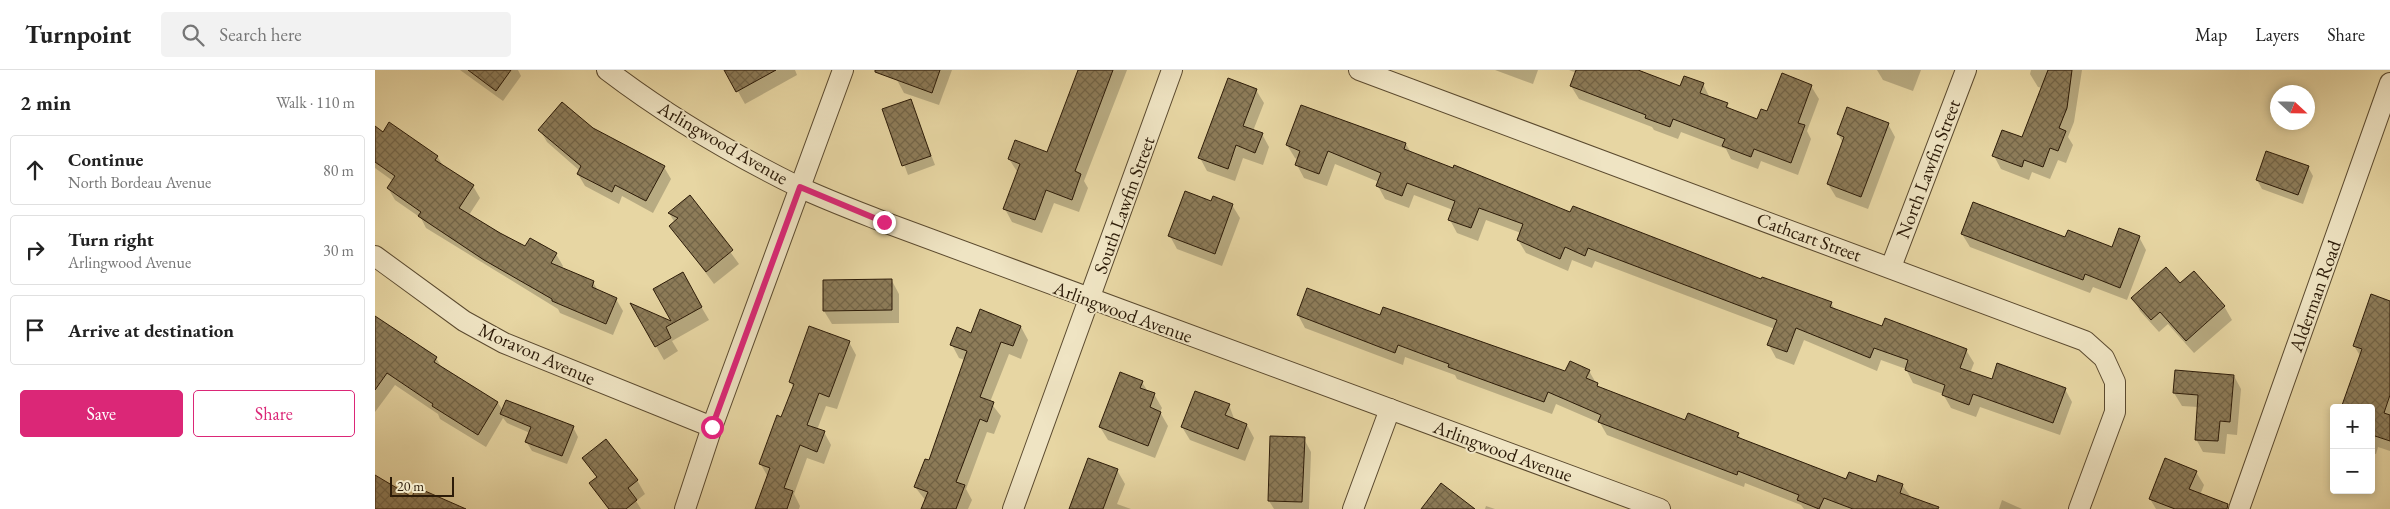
<!DOCTYPE html>
<html lang="en">
<head>
<meta charset="utf-8">
<style>
	body { margin:0; font-family:"EB Garamond",serif; background:#f2f2f2; color:#222 }
	.controls { position:absolute; right:15px; bottom:15px; display:grid; overflow:hidden; border-radius:5px; box-shadow:0 2px 8px #0003 }
	.controls button { width:45px; height:45px; display:grid; place-items:center; padding:0; border:0; border-bottom:1px solid #e0e0e0; background:#fff; color:#222; font:25px sans-serif }
	.compass { position:absolute; left:1895px; top:15px; width:45px; height:45px; border-radius:50%; background:#fff; box-shadow:0 2px 8px #0003; rotate:112deg }
	.scale { position:absolute; left:15px; bottom:12px; width:64px; box-sizing:border-box; padding-left:5px; border:2px solid #2c1b08; border-top:0; font-size:14px; line-height:18px; white-space:nowrap; color:#2c1b08; -webkit-text-stroke:4px #efe4c3; paint-order:stroke }
	.stop { position:absolute; width:15px; height:15px; margin:-11px; border:4px solid #db2777; border-radius:50%; background:#fff }
	.stop.end { background:#db2777; border-color:#fff; box-shadow:0 1px 5px #0008 }
	.list { margin:0; padding:0; list-style:none }
	h2 { display:flex; justify-content:space-between; align-items:center; height:65px; margin:0; padding:0 20px; font-size:21px }
	h2 small { font-size:16px; font-weight:400; color:#767676 }
	.list li { display:grid; grid-template-columns:32px 1fr auto; gap:15px; align-items:center; box-sizing:border-box; height:70px; margin:0 10px 10px; padding:0 10px; border:1px solid #e0e0e0; border-radius:5px }
	.list b { display:block; font-size:19px; white-space:nowrap }
	.list p { margin:0; font-size:16px; white-space:nowrap; color:#767676 }
	.list em { font-size:16px; font-style:normal; color:#767676 }
	.actions { display:flex; gap:10px; padding:15px 20px }
	.actions a { flex:1; padding:11px 0; border:1px solid #db2777; border-radius:5px; text-align:center; font-size:18px; color:#db2777 }
	.actions .main { background:#db2777; color:#fff }
	.icon { flex:none; width:28px; height:28px; fill:none; stroke:currentColor; stroke-width:2; stroke-linecap:round; stroke-linejoin:round }
	.map { position:relative; flex:none; width:2015px; height:439px; overflow:hidden }
	header { display:flex; align-items:center; gap:30px; box-sizing:border-box; height:70px; padding:0 25px; background:#fff; border-bottom:1px solid #e0e0e0 }
	header strong { font-size:24px }
	nav { display:flex; gap:28px; margin-inline-start:auto; font-size:18px }
	.search { width:350px; height:45px; background:#f2f2f2; display:flex; align-items:center; gap:12px; box-sizing:border-box; padding:0 18px; border-radius:5px; color:#767676; font-size:19px }
	main { display:flex }
	aside { flex:1; background:#fff }
	.map>svg:first-child { display:block }
</style>
</head>
<body>
<header>
<strong>Turnpoint</strong>
<div class="search"><svg class="icon" aria-label="search" viewBox="0 0 24 24"><circle cx="10" cy="10" r="6"/><path d="M15 15l6 6"/></svg>Search here</div>
<nav><a>Map</a><a>Layers</a><a>Share</a></nav>
</header>
<main>
<aside>
<h2>2 min<small>Walk · 110 m</small></h2>
<ul class="list">
<li><svg class="icon" aria-label="ahead" viewBox="0 0 24 24"><path d="M12 20V5M6 11l6-6 6 6"/></svg><div><b>Continue</b><p>North Bordeau Avenue</p></div><em>80 m</em></li>
<li><svg class="icon" aria-label="right" viewBox="0 0 24 24"><path d="M7 20v-9h11M14 6l5 5-5 5"/></svg><div><b>Turn right</b><p>Arlingwood Avenue</p></div><em>30 m</em></li>
<li><svg class="icon" aria-label="arrive" viewBox="0 0 24 24"><path d="M6 21V4h12l-3 4 3 4H6"/></svg><div><b>Arrive at destination</b></div></li>
</ul>
<div class="actions"><a class="main">Save</a><a>Share</a></div>
</aside>
<div class="map">
<svg width="2015" height="439" viewBox="0 0 2015 439">
	<defs>
		<pattern id="building-cross-hatch" width="8" height="8" patternUnits="userSpaceOnUse" patternTransform="scale(1.25)"><rect width="8" height="8" fill="#8d7c59"/><path d="M0 0l8 8M0 8l8-8" fill="none" stroke="#736548"/></pattern>
	</defs>
	<rect width="100%" height="100%" fill="#e7d6a3"/>
	<filter id="stains"><feTurbulence type="fractalNoise" baseFrequency=".004" numOctaves="4"/><feColorMatrix values="0 0 0 0 .2 0 0 0 0 .09 0 0 0 0 .02 0 0 0 .5 -.17"/></filter>
	<radialGradient id="worn" r=".72"><stop offset=".6" stop-color="#630" stop-opacity="0"/><stop offset="1" stop-color="#630" stop-opacity=".3"/></radialGradient>
	<g fill="#0003">
		<path d="M85,0h58l3,6 -18,25z"/>
		<path d="M351,0h69l2,5 -52,29z"/>
		<path d="M525,0h52l-13,35 -35,-12 -7,-13z"/>
		<path d="M704,0h48l-43,111 4,7 -9,24 -25,-9 -12,30 -30,-11 -7,-13 13,-36 -9,-14 39,-5z"/>
		<path d="M1120,0h43l-5,14z"/>
		<path d="M1194,0h70l41,18 23,-4 7,14 17,6 3,6 28,10 53,-34 8,13 -12,32 4,8 -13,36 -37,-14 -3,8 -27,-10 -5,-10 -45,-17 -3,7 -24,-9 -2,-3 -73,-28 -8,-13 6,-13z"/>
		<path d="M1502,0h44l-8,21 -30,-11z"/>
		<path d="M1656,0h51l-8,52 -6,15 5,8 -7,18 -8,-3 -8,19 -18,-7 -3,8 -28,-11 -7,-13 29,-17 20,-51 -5,-1 -8,-13z"/>
		<path d="M881,20l8,13 -11,28 9,3 7,13 -6,18 -20,-7 -8,23 -28,-10 -7,-13z"/>
		<path d="M535,30l25,65 -27,10 -24,-65z"/>
		<path d="M927,36l104,38 5,9 160,61 260,89 4,7 48,18 83,22 8,13 -4,10 23,7 72,9 7,13 -12,33 -80,-28 -4,10 -25,-9 -8,-14 -30,-11 -7,-14 -25,-9 -4,11 -73,-31 -10,25 -18,-7 -7,-13 6,-16 -180,-68 -3,7 -20,-8 -4,11 -42,-18 -8,-13 3,-7 -35,-13 -8,21 -21,-8 -7,-13 3,-10 -39,-15 -5,13 -24,-9 -7,-13 1,-4 -44,-18 -8,22 -23,-8 -7,-13 1,-5 -3,-2 -8,-13z"/>
		<path d="M1513,54l7,13 -27,72 -32,-12 -8,-13 15,-41 -5,-9z"/>
		<path d="M0,57l8,6 54,23 7,11 29,19 7,12 -11,17 57,33 30,6 7,12 -2,3 32,13 5,9 18,8 7,12 -10,24 -53,-22 -2,-4 -132,-81 -5,-10 -26,-18 -7,-12 5,-7 -18,-13z"/>
		<path d="M217,59l72,38 7,12 -18,34 -31,-17 -3,8 -34,-18 -7,-12 2,-3 -33,-29 -7,-12z"/>
		<path d="M1933,97l5,9 -10,28 -41,-15 -5,-9z"/>
		<path d="M315,127l49,67 -25,20 -43,-58 4,-3 -6,-10z"/>
		<path d="M837,133l20,2 8,13 -18,48 -45,-17 -7,-13z"/>
		<path d="M1587,164l104,4 47,11 26,-12 7,13 -19,50 -34,-13 -3,6 -120,-46z"/>
		<path d="M307,204l27,46 -37,21 6,10 -14,9 -31,-54 41,18 -19,-34z"/>
		<path d="M517,211l7,13v29l-67,1 -8,-13z"/>
		<path d="M1805,215l44,21 8,14 -38,33 -26,-29 -9,8 -19,-21 -7,-13z"/>
		<path d="M2015,232v149l-12,-4 -2,7 -5,-1v-45l-10,-51 -7,-11z"/>
		<path d="M923,245l83,2 185,56 23,-2 10,17 87,34 52,12 4,7 105,40 55,4 18,24h-116l-3,-4 -56,-22 -1,4 -137,-52 -7,-12 -44,-19 -4,10 -95,-35 -2,-4 -50,-18 -2,8 -98,-37z"/>
		<path d="M0,247l61,41 6,10 56,35 5,8 70,16 5,10 -11,27 -35,-13 -6,-10 4,-8 -23,-10 -4,-5 -17,29 -46,-28 -2,-5 -43,-29 -20,27z"/>
		<path d="M646,257l7,13 -7,19 -12,-5 -19,48 11,14 -7,18 -7,-2 -21,57 6,11 -4,9h-46l4,-8 -11,-14 14,-25 36,-102 -6,-2 -7,-13 19,-11z"/>
		<path d="M474,272l7,13 -19,54 -11,-3 -9,24 7,2 7,13 -7,19 -17,-6 -13,36 6,12 -1,3h-43l12,-32 -8,-14 22,-44 12,-31 -4,-6z"/>
		<path d="M1859,306l7,13 -4,46 -10,-1 -2,20 -22,-2 -7,-13 2,-32 -16,-1 -8,-13z"/>
		<path d="M767,312l6,10 6,2 8,14 -2,4 8,14 -13,32 -47,-18 -8,-13z"/>
		<path d="M854,335l6,16 12,4 7,13 -9,23 -55,-21 -8,-13z"/>
		<path d="M929,369l7,13 -2,57h-35l-5,-8z"/>
		<path d="M209,388l53,22 8,14 -9,7 5,8h-33l-17,-25 6,-6z"/>
		<path d="M742,400l8,14 -8,20 14,5h-60z"/>
		<path d="M1821,402l8,13 -4,10 24,14h-68l-6,-10z"/>
		<path d="M1627,430l20,9h-23z"/>
		<path d="M1111,436l9,3h-10z"/>
	</g>
	<g fill="url(#building-cross-hatch)" stroke="#2c1b08">
		<path d="M93,0h43l-15,21z"/>
		<path d="M349,0h52l-40,22z"/>
		<path d="M500,0h65l-8,23 -57,-21z"/>
		<path d="M703,0h35l-38,101 6,3 -9,26 -26,-10 -11,30 -32,-11 17,-45 -12,-5 7,-19 32,12z"/>
		<path d="M1201,0h62l42,16 4,-10 20,7 -4,10 28,10 -2,4 31,12 4,-10 6,2 15,-38 30,12 -14,38 7,2 -14,38 -37,-14 -3,8 -29,-11 3,-7 -52,-20 -3,8 -25,-9 1,-3 -76,-29z"/>
		<path d="M1673,0h24l-5,38 -8,20 7,3 -8,20 -8,-3 -7,19 -19,-7 -2,7 -30,-11 10,-26 20,7z"/>
		<path d="M853,8l29,11 -14,37 20,7 -8,20 -19,-8 -8,24 -30,-11z"/>
		<path d="M536,29l20,57 -29,10 -20,-57z"/>
		<path d="M187,32l31,26 72,38 -19,35 -31,-16 -3,7 -35,-18 4,-8 -43,-36z"/>
		<path d="M926,35l105,38 -2,6 49,19 1,-3 116,47 3,-6 188,73 1,-2 70,25 -2,5 52,19 3,-8 82,31 -7,19 32,11 5,-16 69,25 -13,35 -80,-29 -4,11 -27,-10 3,-10 -40,-15 3,-10 -34,-12 -4,10 -74,-30 -9,24 -20,-7 10,-25 -189,-72 -3,8 -20,-9 -5,12 -43,-19 6,-16 -44,-16 -8,20 -23,-8 7,-19 -48,-18 -5,13 -26,-10 5,-13 -53,-22 -9,23 -24,-9 5,-14 -14,-6z"/>
		<path d="M1472,37l42,16 -28,74 -34,-13 17,-47 -7,-3z"/>
		<path d="M14,52l49,34 -3,4 39,25 -15,23 41,25 25,13 5,-8 27,15 -6,10 43,18 -2,6 25,11 -11,26 -54,-23v-2l-68,-39 -66,-44 3,-4 -34,-24 8,-12 -20,-14v-36l8,6z"/>
		<path d="M1891,81l43,15 -11,29 -42,-15z"/>
		<path d="M810,121l26,10 2,-5 20,8 -18,50 -47,-18z"/>
		<path d="M315,125l43,55 -27,22 -37,-46 9,-8 -10,-5z"/>
		<path d="M1598,132l92,35 3,-7 44,17 7,-19 21,8 -20,52 -35,-14 -2,6 -122,-46z"/>
		<path d="M1791,197l14,16 14,-12 31,35 -39,35 -26,-29 -9,8 -20,-22z"/>
		<path d="M308,202l19,35 -36,20 5,11 -16,9 -25,-44 41,18 -18,-32z"/>
		<path d="M517,209v31l-69,1v-31z"/>
		<path d="M932,218l73,27 3,-8 182,64 5,-10 20,9 -4,8 12,5 -1,3 88,34 3,-7 51,20 -2,4 109,42 3,-7 27,10 2,-7 25,9 -3,9 39,14 -1,2h-85l-29,-11 -5,11 -22,-9 2,-5 -61,-24 -1,4 -139,-53 3,-7 -53,-23 -4,10 -96,-35 1,-3 -51,-19 -3,8 -98,-38z"/>
		<path d="M1996,224l19,7v94l-6,18 6,2v26l-15,-5 -4,4v-32h-30l21,-59 -9,-3z"/>
		<path d="M605,239l41,17 -8,20 -12,-4 -21,55 14,5 -7,20 -7,-3 -24,63 9,3 -9,24h-35l7,-17 -14,-5 11,-28 4,1 38,-109 -17,-6 7,-18 14,6z"/>
		<path d="M0,246l62,41 -3,5 64,40 -20,33 -46,-29 1,-2 -46,-31 -12,17z"/>
		<path d="M434,256l41,15 -21,56 -10,-4 -12,32 18,6 -8,21 -17,-7 -16,43 9,3 -6,18h-32l15,-41 -11,-4 18,-49 4,2 13,-33 -5,-2z"/>
		<path d="M1800,300l59,5 -4,47 -10,-1 -2,20 -23,-1 3,-45 -25,-2z"/>
		<path d="M745,302l23,9 -3,7 15,5 -5,14 11,5 -13,34 -49,-19z"/>
		<path d="M820,321l35,13 -5,11 22,9 -9,25 -57,-22z"/>
		<path d="M131,330l68,26 -12,30 -37,-14 6,-15 -31,-13z"/>
		<path d="M895,366l35,1 -3,65 -34,-1z"/>
		<path d="M231,369l32,41 -10,8 9,12 -11,9h-17l-20,-26 8,-6 -15,-19z"/>
		<path d="M713,388l30,11 -15,40h-34z"/>
		<path d="M1790,388l32,13 -8,18 39,15 -1,5h-52l-26,-10z"/>
		<path d="M0,405l37,22 4,-10 50,22h-91z"/>
		<path d="M1066,413l34,26h-54z"/>
	</g>
	<g fill="none" stroke-linecap="round" stroke-linejoin="round">
		<defs>
			<g id="street">
				<path d="M232,0c59,45 125,84 192,117 28,13 57,24 85,35l776,287"/>
				<path d="M984,0l726,271 19,17 11,24v30l-36,97"/>
				<path d="M0,186l89,65 40,22 208,84"/>
				<path d="M1516,197l75,-197"/>
				<path d="M310,439l27,-82 131,-357"/>
				<path d="M638,439l159,-439"/>
				<path d="M978,439l37,-100"/>
				<path d="M1864,439l151,-426"/>
			</g>
		</defs>
		<use href="#street" stroke="#5b4a2f" stroke-width="22"/>
		<use href="#street" stroke="#efe4c3" stroke-width="20"/>
	</g>
	<g fill="none" stroke-linecap="round" stroke-linejoin="round">
		<path stroke="#db2777" stroke-width="6" d="M337,357l88,-240 84,35"/>
	</g>
	<g text-anchor="middle" dominant-baseline="central" stroke-width="4" stroke-linejoin="round" paint-order="stroke">
		<g font-size="19" fill="#2c1b08" stroke="#efe4c3">
			<text transform="translate(348 73) rotate(30)">Arlingwood Avenue</text>
			<text transform="translate(1553 99) rotate(-69)">North Lawfin Street</text>
			<text transform="translate(749 135) rotate(-70)">South Lawfin Street</text>
			<text transform="translate(1434 167) rotate(20)">Cathcart Street</text>
			<text transform="translate(1940 226) rotate(-70)">Alderman Road</text>
			<text transform="translate(748 242) rotate(20)">Arlingwood Avenue</text>
			<text transform="translate(162 284) rotate(24)">Moravon Avenue</text>
			<text transform="translate(1128 381) rotate(20)">Arlingwood Avenue</text>
		</g>
	</g>
	<rect width="100%" height="100%" filter="url(#stains)"/>
	<rect width="100%" height="100%" fill="url(#worn)"/>
</svg>
<div class="controls">
<button>+</button>
<button>−</button>
</div>
<svg class="compass" viewBox="-18 -18 36 36"><path d="M0-13l5 13h-10z" fill="#e53935"/><path d="M0 13l5-13h-10z" fill="#767676"/></svg>
<div class="scale">20 m</div>
<div class="stop" style="left:337px;top:357px"></div>
<div class="stop end" style="left:509px;top:152px"></div>
</div>
</main>
</body>
</html>
